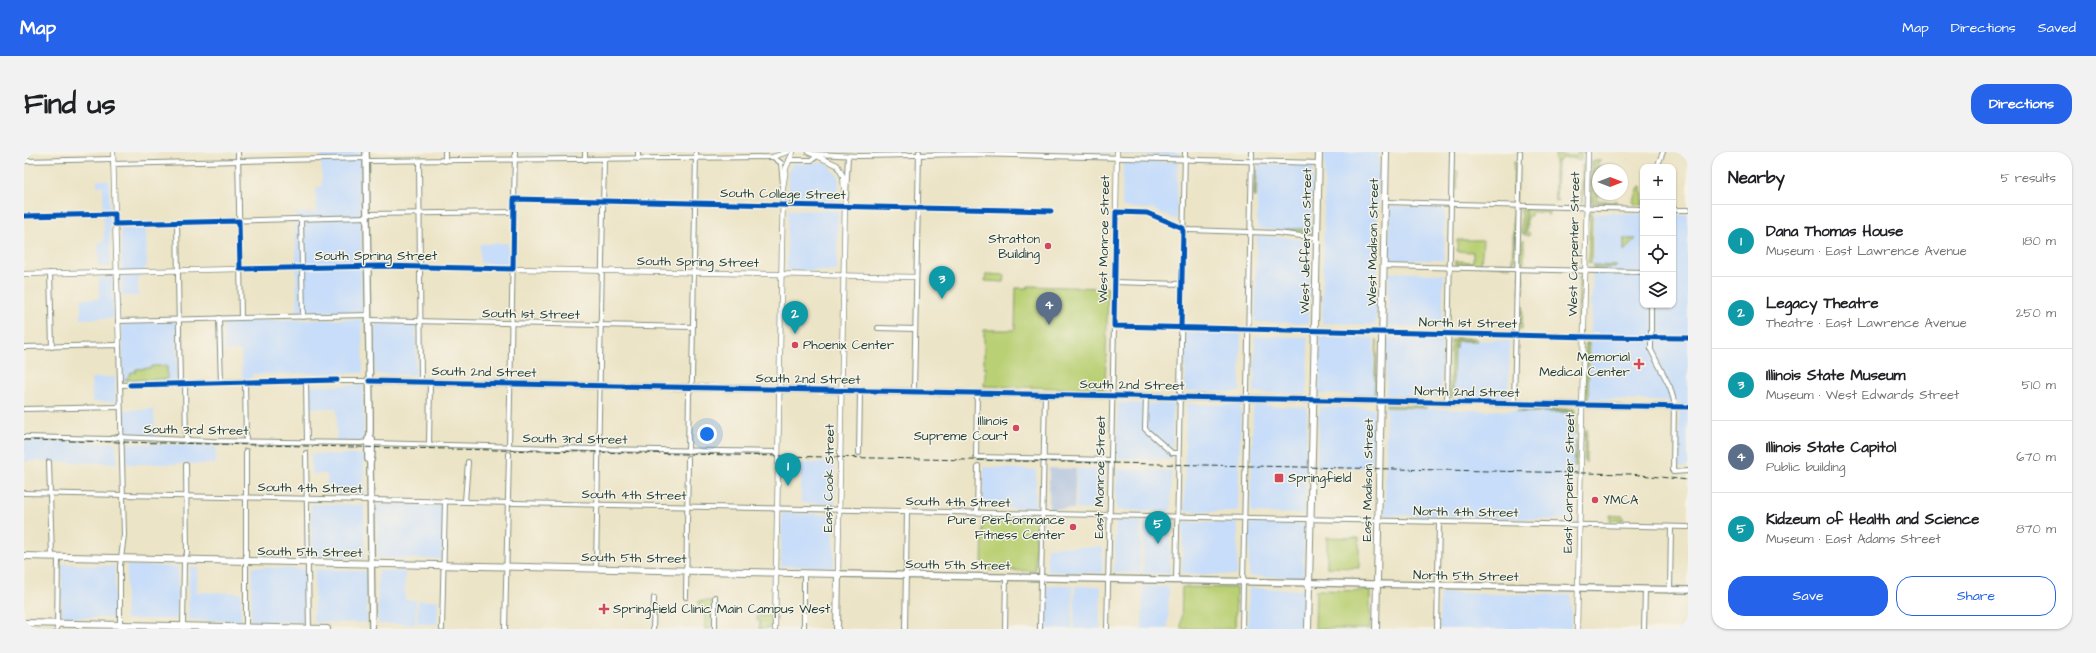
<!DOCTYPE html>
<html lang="en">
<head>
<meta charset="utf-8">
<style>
	body { margin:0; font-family:"Architects Daughter",sans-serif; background:#f2f2f2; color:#202124 }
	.controls { position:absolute; right:12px; top:12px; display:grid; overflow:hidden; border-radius:8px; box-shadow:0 1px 3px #0004 }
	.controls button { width:36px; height:36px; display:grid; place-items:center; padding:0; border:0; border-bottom:1px solid #e0e0e0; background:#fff; color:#202124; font:20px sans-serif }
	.compass { position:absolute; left:1568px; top:12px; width:36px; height:36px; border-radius:50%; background:#fff; box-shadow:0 1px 3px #0004; rotate:90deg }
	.you { position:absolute; left:683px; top:282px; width:14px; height:14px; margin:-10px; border:3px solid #fff; border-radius:50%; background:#1a73e8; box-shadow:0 0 0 6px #1a73e833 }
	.badge { display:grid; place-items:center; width:26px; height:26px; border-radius:50%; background:#2563eb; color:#fff; font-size:13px; font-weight:700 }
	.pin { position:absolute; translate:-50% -33px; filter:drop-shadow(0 1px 2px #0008) }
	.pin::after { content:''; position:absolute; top:21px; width:14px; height:12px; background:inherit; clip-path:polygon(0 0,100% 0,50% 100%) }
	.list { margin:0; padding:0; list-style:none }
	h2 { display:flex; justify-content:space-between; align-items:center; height:52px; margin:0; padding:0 16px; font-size:17px }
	h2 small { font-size:13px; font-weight:400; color:#757577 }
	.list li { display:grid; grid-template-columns:26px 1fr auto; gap:12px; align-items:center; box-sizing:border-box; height:72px; padding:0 16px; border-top:1px solid #e0e0e0 }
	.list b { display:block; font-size:15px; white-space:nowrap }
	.list p { margin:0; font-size:13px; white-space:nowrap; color:#757577 }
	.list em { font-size:13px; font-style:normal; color:#757577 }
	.actions { display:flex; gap:8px; padding:12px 16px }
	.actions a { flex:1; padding:9px 0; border:1px solid #2563eb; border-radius:16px; text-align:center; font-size:14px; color:#2563eb }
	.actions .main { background:#2563eb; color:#fff }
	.icon { flex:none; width:22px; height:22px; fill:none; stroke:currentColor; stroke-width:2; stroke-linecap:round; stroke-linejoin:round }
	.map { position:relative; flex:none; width:1664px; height:477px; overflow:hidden; border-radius:16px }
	header { display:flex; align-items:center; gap:24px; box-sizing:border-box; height:56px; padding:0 20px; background:#2563eb; color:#fff }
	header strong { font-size:19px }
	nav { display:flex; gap:22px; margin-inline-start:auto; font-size:14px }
	.intro { display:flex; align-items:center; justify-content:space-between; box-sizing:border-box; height:96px; padding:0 24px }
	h1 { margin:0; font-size:28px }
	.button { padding:10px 18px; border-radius:16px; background:#2563eb; color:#fff; font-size:14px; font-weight:700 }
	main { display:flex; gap:24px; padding:0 24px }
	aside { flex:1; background:#fff; border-radius:16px; box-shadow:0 1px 3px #0004 }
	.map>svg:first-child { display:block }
</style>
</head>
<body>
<header>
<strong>Map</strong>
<nav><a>Map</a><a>Directions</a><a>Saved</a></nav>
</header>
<div class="intro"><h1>Find us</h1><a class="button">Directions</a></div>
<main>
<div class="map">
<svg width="1664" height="477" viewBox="0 0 1664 477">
	<rect width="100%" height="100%" fill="#f7f3e8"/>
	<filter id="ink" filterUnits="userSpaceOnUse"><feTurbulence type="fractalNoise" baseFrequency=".025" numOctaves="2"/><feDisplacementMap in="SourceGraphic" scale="8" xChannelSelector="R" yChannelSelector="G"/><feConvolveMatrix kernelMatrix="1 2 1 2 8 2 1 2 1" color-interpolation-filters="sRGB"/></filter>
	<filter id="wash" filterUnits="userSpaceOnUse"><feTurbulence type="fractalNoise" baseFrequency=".012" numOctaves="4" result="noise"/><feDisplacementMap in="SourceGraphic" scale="16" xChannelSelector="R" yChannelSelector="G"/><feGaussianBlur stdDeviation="0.9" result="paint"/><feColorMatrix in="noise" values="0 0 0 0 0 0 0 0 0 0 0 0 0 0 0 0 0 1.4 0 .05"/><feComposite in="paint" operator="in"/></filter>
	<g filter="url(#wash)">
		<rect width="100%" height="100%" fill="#ece4c6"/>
		<g fill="#c7ddf9">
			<path d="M319,0h17l2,159 -65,1 -2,-99h21v-26h6l-1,-33z"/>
			<rect x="496" y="0" width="58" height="1"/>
			<path d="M1032,0h55v2z"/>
			<path d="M1099,0h56v4l-56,-1z"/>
			<path d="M1301,0h54l-3,173 -54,-2z"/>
			<path d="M1099,9l55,1 -1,58 -25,-11 -30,-2z"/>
			<path d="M768,11h35l12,14 -1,23h-50l1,-30z"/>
			<path d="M1234,12l55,1 -2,69 -54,-6z"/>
			<path d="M73,28h12l2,87h-12l-1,-24 6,-1 -1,-56h-6z"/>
			<path d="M1366,54l55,2 -1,52h-55z"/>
			<path d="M764,58l50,1 -1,60 -50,-1z"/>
			<path d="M1570,61l49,1v91h30v-90h15v252l-10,1 2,-66 -91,-3z"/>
			<path d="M122,76l1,38 -9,12v18h-16l-1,-67z"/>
			<path d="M1233,84l26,1 28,5 -2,81 -54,-1z"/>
			<path d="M484,91v21l-28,-1v-19z"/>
			<path d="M1365,120l55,2 -2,53 -55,-1z"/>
			<path d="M88,125l1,41 -32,1v-20h18v-21z"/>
			<path d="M338,167l1,54 -110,1 -2,4h-9l-1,-27h-17l-1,-30z"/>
			<path d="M153,170l1,59h-55l-1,-57z"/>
			<path d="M351,172h41v51l-41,-1z"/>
			<path d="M1162,181l55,1 -1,58 -55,-1z"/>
			<path d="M1231,184l53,1 -1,57 -53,-1z"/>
			<path d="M1296,185l54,1v57l-55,-1z"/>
			<path d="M1363,186l55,2 -1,57 -55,-2z"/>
			<path d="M1431,188l55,1 -2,57 -55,-1z"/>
			<path d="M91,225l1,25h-24l-1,-24z"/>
			<path d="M339,233l1,58 -28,-1 1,-34h-27v-22z"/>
			<path d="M1094,251l55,1 -1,56 -55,-2z"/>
			<path d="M1162,252l55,1 -3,107 -54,-1z"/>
			<path d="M1229,253l54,2 -2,107 -54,-1z"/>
			<path d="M1295,255l55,1 -1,56 -2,1v3l-54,-1z"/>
			<path d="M1362,256l189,4 -2,108 -188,-5z"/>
			<path d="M130,257l1,29h-29l-1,-28z"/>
			<path d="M0,289l92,2 1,20 -93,-2z"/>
			<path d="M102,291l90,3v18h-89z"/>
			<path d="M287,302l53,1v39l-37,-1v-19h-16z"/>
			<path d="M777,311h34v41l-34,-1z"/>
			<path d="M960,315l52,3 -1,38 -52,-1z"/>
			<path d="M1053,317l27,1 -1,40 -27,-1z"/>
			<path d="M1093,317l55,2 -1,40 -55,-1z"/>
			<path d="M287,352l53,1 1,53 -53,-2z"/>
			<path d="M353,352l66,2 -1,53 -64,-1z"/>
			<path d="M758,361l52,1v53l-53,-1z"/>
			<path d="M1092,369h25l-1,52h-24l-2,-2z"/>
			<path d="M1120,369h26v53h-27z"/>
			<path d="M1159,370l55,1 -1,52 -55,-1z"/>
			<path d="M1226,371l55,1 -2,53 -54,-1z"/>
			<path d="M1023,395h56l-1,26 -55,-1z"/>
			<path d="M38,412l53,2 -1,52 -52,-1z"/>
			<path d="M103,413l51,2 -1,52h-52z"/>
			<path d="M165,415h9l-1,25 44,1v28l-53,-1z"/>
			<path d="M228,415l53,2 -1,53 -53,-1z"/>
			<path d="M291,417l51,2 1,52 -54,-1z"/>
			<path d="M354,419h27v29h11l-1,24h-37z"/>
			<path d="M1023,433h26l-1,44h-26z"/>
			<path d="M1051,434h26l-1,43h-26z"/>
			<path d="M1119,434l26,1 -1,42h-26z"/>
			<path d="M1225,436l54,2 -1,39h-54z"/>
			<path d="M1416,441l131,2v34h-132z"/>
			<path d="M414,448l-1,24h-20l1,-23z"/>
		</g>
		<path fill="#b5c6de" d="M1025,316l27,1 -2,40h-25z"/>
		<g fill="#bad074" stroke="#6c8654">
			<path d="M1554,0h3v9l-4,-1 -1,-2h-15l-1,3h-3l-1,38 3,2 -4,1v-47l22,1z"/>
			<path d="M1490,9h4l-2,40h-3z"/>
			<path d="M1569,9l-1,42h-2l1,-39z"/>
			<path d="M1570,9h7l-3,1 -1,38 16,2 4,-2 -1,3h-23z"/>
			<path d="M1558,13h2l-1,38h-2z"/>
			<path d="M1231,18h2l-1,27h-2z"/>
			<path d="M1430,19h4l-1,18h-3z"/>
			<path d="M1618,34l1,19 -8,-1 -2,-2 6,-15z"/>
			<path d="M1489,57h3l-1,33h-2z"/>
			<path d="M1497,57h4l-1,26 -3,-3z"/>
			<path d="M1501,57l24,1v2l-1,4v-3l-17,-1v4h-4v16l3,1 -1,2h-4z"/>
			<path d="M1566,60h2l-1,52 -3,-2z"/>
			<path d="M1261,77h23l3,1v4z"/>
			<path d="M1500,87v24h-4v-20z"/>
			<path d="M1600,87h12l-12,12z"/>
			<path d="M1433,88h26l-2,25h-25v-4l17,1v-10l-16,-1z"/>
			<path d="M1489,91h3l-2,19h-2z"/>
			<path d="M1461,111h26v4l-25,-2z"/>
			<path d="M1568,113l24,1h1l-2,2h-21z"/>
			<path d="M962,122l19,1 -1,7 -19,-1z"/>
			<rect x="1496" y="124" width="3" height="18"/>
			<path d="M1555,125h2l-3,53z"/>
			<path d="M1004,134l80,2 -3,101 -121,-3 2,-18h-2v-38h31l1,-42h12z"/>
			<path d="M1497,154h2l-1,23h-3z"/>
			<path d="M1431,185l20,1 2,3h-20l-1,7h-2l1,-8h17l-17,-1z"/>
			<path d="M1353,187l-1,55 -2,1z"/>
			<path d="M1427,188h3l-1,57h-3z"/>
			<path d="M1562,191h3l-1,56h-3z"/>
			<path d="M128,214h15v13l-42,1 8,-9 2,2 1,-4 16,-1z"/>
			<path d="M1362,253l40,1 1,2 -41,-1z"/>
			<path d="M1497,256l54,1v2l-54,-1z"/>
			<path d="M1493,259l52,1h-51z"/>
			<path d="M1545,260h6v21l-6,-2 3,-1v-16z"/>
			<path d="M1563,277l-1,34 -2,-3 1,-29z"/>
			<path d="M1552,287l1,28h-3z"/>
			<path d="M1586,363l13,1v4h-13z"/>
			<path d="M959,366l53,1 -1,52 -53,-1z"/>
			<path d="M1303,385l32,1v30l-32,-1z"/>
			<path d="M1158,435l54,1 -1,41h-54z"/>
			<path d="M1292,438l54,1v38h-55z"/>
			<path d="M675,449h13l-1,28h-6v-21h-6z"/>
			<path d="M733,464h14v12l-12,1 1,-8h-3z"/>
		</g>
	</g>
	<g filter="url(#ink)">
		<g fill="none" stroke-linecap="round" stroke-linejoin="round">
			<defs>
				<g id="minor">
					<path d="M214,0l3,166"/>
					<path d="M421,0v9"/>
					<path d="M561,0v8"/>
					<path d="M614,0v7"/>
					<path d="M790,2l45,2 111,-2 349,9"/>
					<path d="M749,5l8,6 2,22"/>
					<path d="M765,8h23l4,-3"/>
					<path d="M0,9l89,-2"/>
					<path d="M343,9l405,-4 16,-5"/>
					<path d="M395,9l2,221"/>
					<path d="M89,12l253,-6"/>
					<path d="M1633,15l6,-15"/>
					<path d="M822,45l2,-41"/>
					<path d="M490,47l537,12"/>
					<path d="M1361,50l258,7"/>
					<path d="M1649,58h15"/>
					<path d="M1092,60l31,1 42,17 88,3 41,5"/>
					<path d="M343,62l147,-2"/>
					<path d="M0,64l91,-2"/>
					<path d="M277,67l2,98"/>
					<path d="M153,70l3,162"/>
					<path d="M91,72l252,-7"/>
					<path d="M1359,114l260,6"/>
					<path d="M26,121l2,74"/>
					<path d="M1090,130l68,2"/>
					<path d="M1627,153v45l19,37 4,14 -1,71 15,-1"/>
					<path d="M195,166l2,65"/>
					<path d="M344,168l325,7"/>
					<path d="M94,169l250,-6"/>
					<path d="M854,176l37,1"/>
					<path d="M0,195l95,-2 5,190 -4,31v63"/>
					<path d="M282,229l1,61"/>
					<path d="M221,230l1,59"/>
					<path d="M161,232l1,57"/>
					<path d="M96,233l132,-4h117"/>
					<path d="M890,239l5,-239"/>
					<path d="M953,241l-1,64 135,3"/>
					<path d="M1122,245l-1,32 27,24h6"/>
					<path d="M1423,251l5,-251"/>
					<path d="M1490,252l6,-252"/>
					<path d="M0,257l96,-2"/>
					<path d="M0,285l86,2 8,-2 94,4 148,2 8,-1"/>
					<path d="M348,291l222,6 184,3"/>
					<path d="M405,293l1,-63"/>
					<path d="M485,295l6,-295"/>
					<path d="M664,299l1,-57 3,-14 4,-228"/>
					<path d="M282,301l3,176"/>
					<path d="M835,301l1,-62"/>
					<path d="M25,310l3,95"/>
					<path d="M0,341l1664,34"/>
					<path d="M441,349l3,-39"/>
					<path d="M953,360l1,-46"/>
					<path d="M572,416l8,-409"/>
					<path d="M1152,429l9,-429"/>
					<path d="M1646,439l1,-64"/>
					<path d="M662,445l2,-139"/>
					<path d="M159,476l1,-68 3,-7 -1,-88"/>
					<path d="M33,477l1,-72"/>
					<path d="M222,477v-178"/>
					<path d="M418,477l3,-128"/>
					<path d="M481,477l4,-175"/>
					<path d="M629,477l1,-31"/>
					<path d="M691,477v-32"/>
					<path d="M780,477v-56"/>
					<path d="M881,477l2,-118"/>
					<path d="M981,477l1,-52"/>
					<path d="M1016,477l5,-235"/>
					<path d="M1083,477l7,-303 477,11 97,1"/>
					<path d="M1218,477l10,-477"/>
					<path d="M1413,477l2,-107"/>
					<path d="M1620,477l1,-39"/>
				</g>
				<g id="tertiary">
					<path d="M89,0l6,193"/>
					<path d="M784,0l29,13 6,11 2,25 -7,373"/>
					<path d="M0,122l296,-7h100l496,10"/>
					<path d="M1090,174l3,-174"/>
					<path d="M751,477l8,-441 3,-20 7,-16"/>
					<path d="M1553,477l11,-477"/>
				</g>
				<g id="secondary">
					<path d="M342,0l4,265v20l2,2c0,9 1,17 -2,24l2,166"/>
					<path d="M345,229l1319,26"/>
					<path d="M346,285l-2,2v20l2,3"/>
					<path d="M814,422l850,16"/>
				</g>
				<g id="primary">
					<path d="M0,404l814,18 -1,55"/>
					<path d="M0,471l303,6"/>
					<path d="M1284,477l11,-477"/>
					<path d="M1352,477l10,-477"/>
				</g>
			</defs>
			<use href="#minor" stroke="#86907d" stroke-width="6"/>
			<use href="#tertiary" stroke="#86907d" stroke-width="6"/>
			<use href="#secondary" stroke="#86907d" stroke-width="8"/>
			<use href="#primary" stroke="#86907d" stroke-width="8"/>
			<use href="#minor" stroke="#fff" stroke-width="4"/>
			<use href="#tertiary" stroke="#fff" stroke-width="4.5"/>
			<use href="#secondary" stroke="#fff" stroke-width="5.5"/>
			<use href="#primary" stroke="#fff" stroke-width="6"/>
			<path stroke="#1f3d34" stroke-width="1" stroke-dasharray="6 3" stroke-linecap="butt" d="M0,288l1607,34 57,6"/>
			<defs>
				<g id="cycleway">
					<path d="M0,64l91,-2v10l124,-3 1,48 141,-3 132,3 1,-70 537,12"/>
					<path d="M1157,175l2,-99 -36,-15 -31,-1 -2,114 477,11 97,1"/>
					<path d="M345,229l1319,26"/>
					<path d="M106,233l207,-5"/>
				</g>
			</defs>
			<use href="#cycleway" stroke="#f7f3e8" stroke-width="8"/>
			<use href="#cycleway" stroke="#0057b8" stroke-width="5"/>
		</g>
	</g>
	<g fill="#d1495b" stroke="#f7f3e8" stroke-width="1.5">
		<circle cx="1024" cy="94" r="4"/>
		<circle cx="771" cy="193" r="4"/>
		<path d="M1613 206h4v4h4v4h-4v4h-4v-4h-4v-4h4z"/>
		<circle cx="992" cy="276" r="4"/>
		<rect x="1250" y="321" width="10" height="10" rx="2"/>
		<circle cx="1571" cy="348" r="4"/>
		<circle cx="1049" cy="375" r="4"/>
		<path d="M578 451h4v4h4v4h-4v4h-4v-4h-4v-4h4z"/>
	</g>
	<g text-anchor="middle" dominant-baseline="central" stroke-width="3" stroke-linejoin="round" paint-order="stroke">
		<g font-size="13" fill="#1f3d34" stroke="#f7f3e8">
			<text transform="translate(759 42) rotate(1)">South College Street</text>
			<text transform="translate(1080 87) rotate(-89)">West Monroe Street</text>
			<text transform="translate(1282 89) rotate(-89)">West Jefferson Street</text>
			<text transform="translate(1349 90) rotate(-89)">West Madison Street</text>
			<text transform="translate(1550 92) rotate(-89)">West Carpenter Street</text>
			<text x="352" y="104">South Spring Street</text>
			<text transform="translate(674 110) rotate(1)">South Spring Street</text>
			<text transform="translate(507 162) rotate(1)">South 1st Street</text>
			<text transform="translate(1444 171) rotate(1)">North 1st Street</text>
			<text transform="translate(460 220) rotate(1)">South 2nd Street</text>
			<text transform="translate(784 227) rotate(1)">South 2nd Street</text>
			<text transform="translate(1108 233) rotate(1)">South 2nd Street</text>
			<text transform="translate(1443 240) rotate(1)">North 2nd Street</text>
			<text transform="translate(172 278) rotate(1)">South 3rd Street</text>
			<text transform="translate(551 287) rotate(1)">South 3rd Street</text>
			<text transform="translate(1076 325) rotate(-89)">East Monroe Street</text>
			<text transform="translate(805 326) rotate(-89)">East Cook Street</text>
			<text transform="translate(1344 328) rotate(-89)">East Madison Street</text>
			<text transform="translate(1545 331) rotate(-89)">East Carpenter Street</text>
			<text transform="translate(286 336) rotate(1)">South 4th Street</text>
			<text transform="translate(610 343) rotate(1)">South 4th Street</text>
			<text transform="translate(934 350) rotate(1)">South 4th Street</text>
			<text transform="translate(1442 360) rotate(1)">North 4th Street</text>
			<text transform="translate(286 400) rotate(1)">South 5th Street</text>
			<text transform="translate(610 406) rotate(1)">South 5th Street</text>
			<text transform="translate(934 413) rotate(1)">South 5th Street</text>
			<text transform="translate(1442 424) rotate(1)">North 5th Street</text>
		</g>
		<g font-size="13" fill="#1f3d34" stroke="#f7f3e8" text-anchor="end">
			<text x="1016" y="87">Stratton<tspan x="1016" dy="15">Building</tspan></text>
			<text x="779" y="193" text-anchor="start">Phoenix Center</text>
			<text x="1606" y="205">Memorial<tspan x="1606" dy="15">Medical Center</tspan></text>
			<text x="984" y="269">Illinois<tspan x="984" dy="15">Supreme Court</tspan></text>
			<text x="1264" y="326" text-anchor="start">Springfield</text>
			<text x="1579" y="348" text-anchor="start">YMCA</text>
			<text x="1041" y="368">Pure Performance<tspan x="1041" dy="15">Fitness Center</tspan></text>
			<text x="589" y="457" text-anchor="start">Springfield Clinic Main Campus West</text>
		</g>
	</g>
</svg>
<div class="controls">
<button>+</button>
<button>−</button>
<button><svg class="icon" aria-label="locate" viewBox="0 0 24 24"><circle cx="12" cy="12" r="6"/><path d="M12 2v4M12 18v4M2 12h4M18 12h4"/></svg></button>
<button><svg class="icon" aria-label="layers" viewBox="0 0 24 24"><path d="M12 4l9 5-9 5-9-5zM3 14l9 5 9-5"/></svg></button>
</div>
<svg class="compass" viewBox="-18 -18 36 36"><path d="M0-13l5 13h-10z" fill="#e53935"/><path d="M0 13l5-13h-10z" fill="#757577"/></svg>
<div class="you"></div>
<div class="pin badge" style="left:764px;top:334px;background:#0f9aa8">1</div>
<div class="pin badge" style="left:771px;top:182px;background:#0f9aa8">2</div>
<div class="pin badge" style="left:918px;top:147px;background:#0f9aa8">3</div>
<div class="pin badge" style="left:1025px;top:173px;background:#5c6f8a">4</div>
<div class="pin badge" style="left:1134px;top:392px;background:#0f9aa8">5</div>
</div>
<aside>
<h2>Nearby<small>5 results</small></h2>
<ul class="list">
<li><span class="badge" style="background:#0f9aa8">1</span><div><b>Dana Thomas House</b><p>Museum · East Lawrence Avenue</p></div><em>180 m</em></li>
<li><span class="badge" style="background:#0f9aa8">2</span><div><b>Legacy Theatre</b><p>Theatre · East Lawrence Avenue</p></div><em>250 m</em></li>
<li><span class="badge" style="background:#0f9aa8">3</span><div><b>Illinois State Museum</b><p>Museum · West Edwards Street</p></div><em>510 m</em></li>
<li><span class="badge" style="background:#5c6f8a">4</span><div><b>Illinois State Capitol</b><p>Public building</p></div><em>670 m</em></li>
<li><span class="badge" style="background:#0f9aa8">5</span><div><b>Kidzeum of Health and Science</b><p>Museum · East Adams Street</p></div><em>870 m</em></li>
</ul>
<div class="actions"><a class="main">Save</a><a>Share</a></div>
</aside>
</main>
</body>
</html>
